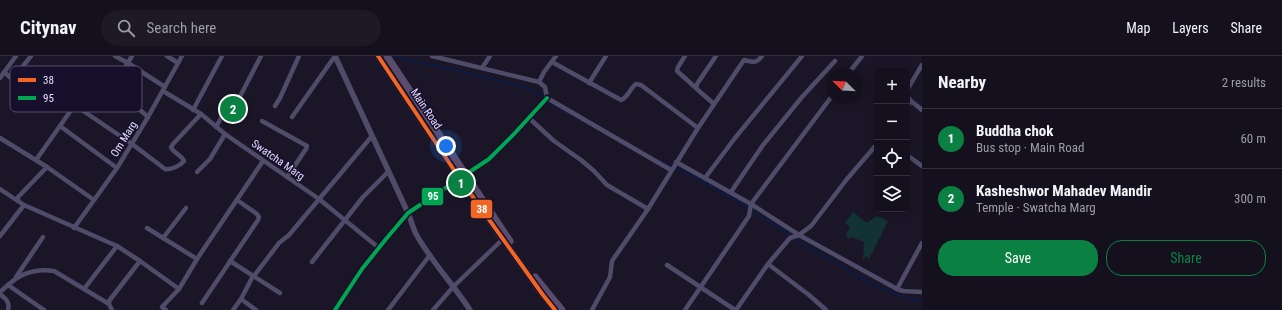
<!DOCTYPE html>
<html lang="en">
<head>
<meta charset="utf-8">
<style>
	body { margin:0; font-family:"Roboto Condensed",sans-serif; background:#1d1926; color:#f1f3f6 }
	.controls { position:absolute; right:12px; top:12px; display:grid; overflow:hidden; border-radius:8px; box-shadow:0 2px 10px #0003 }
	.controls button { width:36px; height:36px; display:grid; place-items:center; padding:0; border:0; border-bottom:1px solid #33303b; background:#14101d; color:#f1f3f6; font:20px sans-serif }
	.compass { position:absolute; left:826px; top:12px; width:36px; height:36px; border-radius:50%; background:#14101d; box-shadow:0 2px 10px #0003; rotate:294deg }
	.you { position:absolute; left:446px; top:90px; width:14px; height:14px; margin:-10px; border:3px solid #fff; border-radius:50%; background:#1a73e8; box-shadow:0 0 0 6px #1a73e833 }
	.badge { display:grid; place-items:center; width:26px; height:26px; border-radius:50%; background:#0b8043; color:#fff; font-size:13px; font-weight:700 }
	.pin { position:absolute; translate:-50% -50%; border:2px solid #fff; box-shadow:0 1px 4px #0006 }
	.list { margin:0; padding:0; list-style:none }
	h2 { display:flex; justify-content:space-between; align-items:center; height:52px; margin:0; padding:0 16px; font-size:17px }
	h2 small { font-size:13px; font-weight:400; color:#9d9da4 }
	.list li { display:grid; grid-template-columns:26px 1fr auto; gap:12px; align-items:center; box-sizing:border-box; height:60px; padding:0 16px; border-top:1px solid #33303b }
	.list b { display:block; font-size:15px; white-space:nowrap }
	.list p { margin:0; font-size:13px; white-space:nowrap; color:#9d9da4 }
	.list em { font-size:13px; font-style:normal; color:#9d9da4 }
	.actions { display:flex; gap:8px; padding:12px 16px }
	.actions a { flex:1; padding:9px 0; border:1px solid #0b8043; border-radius:16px; text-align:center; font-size:14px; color:#0b8043 }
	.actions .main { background:#0b8043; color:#fff }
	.icon { flex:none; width:22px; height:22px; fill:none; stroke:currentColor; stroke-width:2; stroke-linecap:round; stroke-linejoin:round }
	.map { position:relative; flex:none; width:922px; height:254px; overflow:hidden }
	header { display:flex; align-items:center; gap:24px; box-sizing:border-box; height:56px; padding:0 20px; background:#14101d; border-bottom:1px solid #33303b }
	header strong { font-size:19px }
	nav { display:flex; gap:22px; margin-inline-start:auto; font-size:14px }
	.search { width:280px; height:36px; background:#1d1926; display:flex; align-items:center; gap:10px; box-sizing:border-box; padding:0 14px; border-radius:22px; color:#9d9da4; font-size:15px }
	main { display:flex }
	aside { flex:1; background:#14101d }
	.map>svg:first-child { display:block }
</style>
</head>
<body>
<header>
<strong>Citynav</strong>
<div class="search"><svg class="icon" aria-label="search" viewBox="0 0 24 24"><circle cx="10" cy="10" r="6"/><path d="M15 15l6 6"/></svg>Search here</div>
<nav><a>Map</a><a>Layers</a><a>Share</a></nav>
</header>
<main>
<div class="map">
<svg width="922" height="254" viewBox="0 0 922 254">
	<rect width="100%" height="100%" fill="#1a1627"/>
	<path fill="#133236" d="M853,156l14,11 10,-7 11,5 -19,38 -3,-3 -3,4 1,-18 -13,-5 -3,2 -2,-5 4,-7 -5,-4z"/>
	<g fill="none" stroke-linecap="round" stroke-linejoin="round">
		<g stroke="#091b4b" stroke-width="1.5">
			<path d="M393,0l112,26 21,6 15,8"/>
			<path d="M548,45l24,14"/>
			<path d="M659,104l12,7"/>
			<path d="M674,112l17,7 57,33"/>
			<path d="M752,155l40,25"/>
			<path d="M795,182l6,5 75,43 25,10 21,5"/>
		</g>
		<g stroke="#4f4b68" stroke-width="4.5">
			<path d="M115,0l13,7 37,24"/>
			<path d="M167,0l11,7"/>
			<path d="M432,0l107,26 6,5 2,11 124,72"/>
			<path d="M685,0l-7,11 -1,4 19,17"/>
			<path d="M552,6l69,38c7,-2 9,-12 15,-16l5,1 57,43"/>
			<path d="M482,12l8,-12"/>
			<path d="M4,16l22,19"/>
			<path d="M848,18l14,-18"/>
			<path d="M0,22l16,-22"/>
			<path d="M12,24l19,-24"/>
			<path d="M539,26l5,-10 12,-16"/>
			<path d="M589,27l17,-27"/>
			<path d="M112,33l20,-33"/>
			<path d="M907,34l15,-25"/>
			<path d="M163,35l38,23 24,20 94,65 60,49"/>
			<path d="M907,40l4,5 -4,6"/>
			<path d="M911,45l11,9"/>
			<path d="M714,48l-16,-14 -2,-2 1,-4 19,-28"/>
			<path d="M275,50l5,-8 19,-42"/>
			<path d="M78,51l16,-20 2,-3c18,0 39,22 52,33"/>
			<path d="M193,54l29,-54"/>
			<path d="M292,61l43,-61"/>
			<path d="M529,62l25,23 27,19 13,11 13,14 41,24"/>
			<path d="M262,65l45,25 -1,3 -19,28"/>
			<path d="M60,70l57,42"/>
			<path d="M216,71l5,-9 12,-8 28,-54"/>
			<path d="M0,82l47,29 47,33"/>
			<path d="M907,99l15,11"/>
			<path d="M36,104l38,-54h2l56,38 33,25c6,1 15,-3 19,-8 -2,-6 -11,-8 -13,-14l2,-3 28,-30"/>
			<path d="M676,106l75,42 48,31 98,54 6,2 19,1"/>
			<path d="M47,111l-27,28 -2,2v4l6,4 93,41 23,15 39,28"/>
			<path d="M197,116l13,-13 15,-25"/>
			<path d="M705,122l30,-40 67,-82"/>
			<path d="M460,123l29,-20 25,-25 33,-36"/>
			<path d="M0,133l18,12"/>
			<path d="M731,136l32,-47 39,-48 33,-36"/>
			<path d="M74,172l43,-60 31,-51 34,-61"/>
			<path d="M147,172l50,31"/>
			<path d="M0,180l24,-31"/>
			<path d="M163,182l23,-30"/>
			<path d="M230,205l50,32"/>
			<path d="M312,206l51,-65 26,-26"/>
			<path d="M768,208l41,31 17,15"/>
			<path d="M667,209l68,45"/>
			<path d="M254,220l25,-33 10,-8 83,-99"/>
			<path d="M16,221l27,-40"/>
			<path d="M8,229c13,-12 28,-17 46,-14l55,33"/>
			<path d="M84,233l33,-43"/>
			<path d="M897,233l25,-46"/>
			<path d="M0,236l8,-7 36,25"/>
			<path d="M0,238c6,5 10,8 8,16"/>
			<path d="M241,243l15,11"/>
			<path d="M202,247l56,-83 1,-3 -2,-3 -20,-14"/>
			<path d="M112,254l-3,-6v-3l31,-40"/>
			<path d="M166,254l-4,-3 17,-18 18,-30 66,-98"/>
			<path d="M233,254l8,-11 12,-23"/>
			<path d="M388,254l42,-55"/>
			<path d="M433,254l21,-24 49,-47"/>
			<path d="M592,254l18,-33 2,-16 36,-52 50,-81 46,-68c9,2 12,4 18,-4"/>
			<path d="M685,254l64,-94 2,-12 81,-108"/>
			<path d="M736,254l32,-46 22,-26 9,-3 12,-9 36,-47 30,-35"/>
		</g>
		<g stroke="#4f4b68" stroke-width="5.5">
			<path d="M335,0l73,157c3,7 5,15 8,21 15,27 37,50 54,76"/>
			<path d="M335,254l27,-41 24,-30 22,-26 52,-34"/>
		</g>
		<g stroke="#594c6c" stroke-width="7">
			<path d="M378,0l82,123 83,116 12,15"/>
			<path d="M387,0l123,185"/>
			<path d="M535,221l27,33"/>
		</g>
		<defs>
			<path id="bus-1" d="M378,0l82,123 83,116 12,15"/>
			<path id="bus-2" d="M335,254l27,-41 24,-30 22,-26 81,-54 25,-25 33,-36"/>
		</defs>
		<use href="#bus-1" stroke="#17102d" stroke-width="7"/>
		<use href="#bus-2" stroke="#17102d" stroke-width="7"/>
		<use href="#bus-1" stroke="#f26522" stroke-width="4"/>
		<use href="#bus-2" stroke="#00a651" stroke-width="4"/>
	</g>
	<g text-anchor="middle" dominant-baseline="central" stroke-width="3" stroke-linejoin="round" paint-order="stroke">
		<g font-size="11" fill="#e3dcff" stroke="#17102d">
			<text transform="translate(426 53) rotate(56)">Main Road</text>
			<text transform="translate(124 83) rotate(-58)">Om Marg</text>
			<text transform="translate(278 104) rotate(35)">Swatcha Marg</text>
		</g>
	</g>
	<rect x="10" y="10" width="132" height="46" rx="6" fill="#17102d" stroke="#544d6c" stroke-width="1"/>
	<rect x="18" y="22" width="18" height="4" fill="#f26522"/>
	<rect x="18" y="40" width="18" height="4" fill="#00a651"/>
	<g font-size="11" fill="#e3dcff">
		<text x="43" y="28">38</text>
		<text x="43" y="46">95</text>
	</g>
	<g stroke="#17102d" stroke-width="1.5">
		<rect x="421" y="131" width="23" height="19" rx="4" fill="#00a651"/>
		<rect x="470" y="143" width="23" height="20" rx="4" fill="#f26522"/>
	</g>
	<g font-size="11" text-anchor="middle" font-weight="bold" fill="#fff">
		<text x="433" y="144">95</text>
		<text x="482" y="157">38</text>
	</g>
</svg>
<div class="controls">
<button>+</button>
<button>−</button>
<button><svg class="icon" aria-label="locate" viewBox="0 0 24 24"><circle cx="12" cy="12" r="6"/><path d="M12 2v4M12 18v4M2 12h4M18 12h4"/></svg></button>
<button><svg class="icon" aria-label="layers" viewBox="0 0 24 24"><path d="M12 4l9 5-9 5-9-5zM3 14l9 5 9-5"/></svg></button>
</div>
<svg class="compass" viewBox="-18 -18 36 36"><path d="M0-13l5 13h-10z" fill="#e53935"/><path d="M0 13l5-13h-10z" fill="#9d9da4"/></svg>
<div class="you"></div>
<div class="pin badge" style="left:461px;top:127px">1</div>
<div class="pin badge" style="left:233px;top:53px">2</div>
</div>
<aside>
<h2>Nearby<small>2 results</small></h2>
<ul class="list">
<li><span class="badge">1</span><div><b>Buddha chok</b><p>Bus stop · Main Road</p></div><em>60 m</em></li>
<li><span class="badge">2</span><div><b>Kasheshwor Mahadev Mandir</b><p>Temple · Swatcha Marg</p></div><em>300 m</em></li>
</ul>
<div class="actions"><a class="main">Save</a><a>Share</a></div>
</aside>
</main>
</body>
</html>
